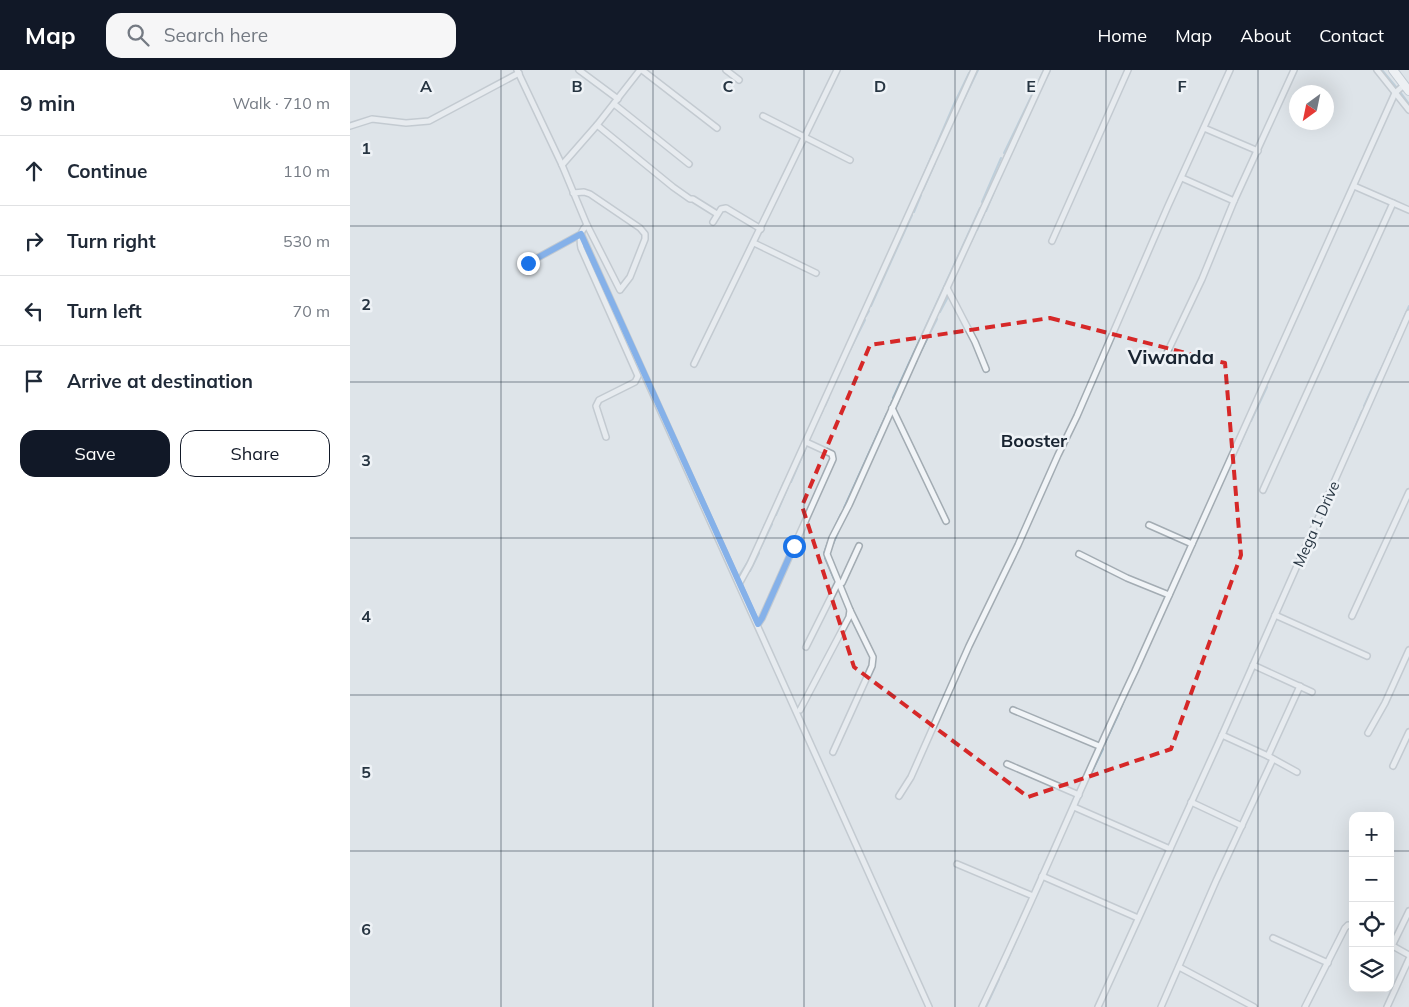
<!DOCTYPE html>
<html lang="en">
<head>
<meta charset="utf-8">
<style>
	body { margin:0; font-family:Mulish,sans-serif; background:#f6f6f7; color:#1f2937 }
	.controls { position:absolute; right:15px; bottom:15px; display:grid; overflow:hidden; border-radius:10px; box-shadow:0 5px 20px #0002 }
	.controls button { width:45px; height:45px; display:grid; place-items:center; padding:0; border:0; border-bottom:1px solid #e0e1e3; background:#fff; color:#1f2937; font:25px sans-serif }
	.compass { position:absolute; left:939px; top:15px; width:45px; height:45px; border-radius:50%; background:#fff; box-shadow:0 5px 20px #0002; rotate:213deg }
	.stop { position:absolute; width:15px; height:15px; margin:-11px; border:4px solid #1a73e8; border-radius:50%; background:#fff }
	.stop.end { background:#1a73e8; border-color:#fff; box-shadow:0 1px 5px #0008 }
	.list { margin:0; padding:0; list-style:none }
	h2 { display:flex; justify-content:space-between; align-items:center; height:65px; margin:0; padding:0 20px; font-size:21px }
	h2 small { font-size:16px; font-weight:400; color:#747a83 }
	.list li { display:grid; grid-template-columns:32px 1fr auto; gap:15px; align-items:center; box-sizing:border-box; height:70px; padding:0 20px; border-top:1px solid #e0e1e3 }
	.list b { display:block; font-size:19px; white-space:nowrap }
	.list em { font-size:16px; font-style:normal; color:#747a83 }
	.actions { display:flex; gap:10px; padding:15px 20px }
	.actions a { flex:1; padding:11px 0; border:1px solid #111827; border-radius:15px; text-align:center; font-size:18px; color:#111827 }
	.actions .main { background:#111827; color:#fff }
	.icon { flex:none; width:28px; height:28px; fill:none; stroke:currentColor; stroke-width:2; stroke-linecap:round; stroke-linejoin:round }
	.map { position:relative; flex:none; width:1059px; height:937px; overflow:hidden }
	header { display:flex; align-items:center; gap:30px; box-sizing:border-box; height:70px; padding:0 25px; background:#111827; color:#fff }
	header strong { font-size:24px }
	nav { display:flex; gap:28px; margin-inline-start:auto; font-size:18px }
	.search { width:350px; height:45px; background:#f6f6f7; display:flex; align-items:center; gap:12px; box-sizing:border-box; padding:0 18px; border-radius:15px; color:#747a83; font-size:19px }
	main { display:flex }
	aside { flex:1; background:#fff }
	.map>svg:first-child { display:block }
</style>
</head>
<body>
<header>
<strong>Map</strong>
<div class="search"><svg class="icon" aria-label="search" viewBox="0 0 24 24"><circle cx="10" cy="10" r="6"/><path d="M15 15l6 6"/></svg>Search here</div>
<nav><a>Home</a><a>Map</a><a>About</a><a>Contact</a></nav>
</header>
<main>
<aside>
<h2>9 min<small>Walk · 710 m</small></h2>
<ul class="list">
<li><svg class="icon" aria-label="ahead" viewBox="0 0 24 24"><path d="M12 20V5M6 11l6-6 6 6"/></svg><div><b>Continue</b></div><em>110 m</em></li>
<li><svg class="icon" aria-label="right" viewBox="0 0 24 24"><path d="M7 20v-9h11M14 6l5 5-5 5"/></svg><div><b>Turn right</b></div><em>530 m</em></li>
<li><svg class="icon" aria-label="left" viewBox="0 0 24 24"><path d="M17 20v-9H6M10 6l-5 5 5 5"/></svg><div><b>Turn left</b></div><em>70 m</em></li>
<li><svg class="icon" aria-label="arrive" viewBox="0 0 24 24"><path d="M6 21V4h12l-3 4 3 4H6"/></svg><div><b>Arrive at destination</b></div></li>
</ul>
<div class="actions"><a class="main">Save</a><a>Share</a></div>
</aside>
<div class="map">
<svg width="1059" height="937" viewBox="0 0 1059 937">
	<rect width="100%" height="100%" fill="#dee4e9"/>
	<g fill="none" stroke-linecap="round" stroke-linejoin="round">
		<g stroke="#97b7cb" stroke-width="2">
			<path d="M1032,0l15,18"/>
			<path d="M696,8l4,-8"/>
			<path d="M1051,23l8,11"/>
			<path d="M614,29l14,-29"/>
			<path d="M583,83l21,-49 15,-31"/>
			<path d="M654,83l40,-83"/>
			<path d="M570,113l12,-28"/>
			<path d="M573,120l12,-27"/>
			<path d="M632,132l19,-44"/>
			<path d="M636,141l10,-24"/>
			<path d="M564,142l7,-17"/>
			<path d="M627,160l7,-16"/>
			<path d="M621,172l4,-9"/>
			<path d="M521,236l41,-91"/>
			<path d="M590,242l8,-15"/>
			<path d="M516,246l3,-5"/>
			<path d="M1044,270l15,-34"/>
			<path d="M500,280l15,-30"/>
			<path d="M1037,286l4,-9"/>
			<path d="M568,287l19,-38"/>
			<path d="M563,298l4,-8"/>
			<path d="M481,310l25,-55"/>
			<path d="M1025,311l10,-20"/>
			<path d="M543,328l87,-190"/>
			<path d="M475,336l4,-9"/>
			<path d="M1014,336l10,-22"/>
			<path d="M545,339l11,-26"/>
			<path d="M539,340l3,-9"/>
			<path d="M901,351l16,-34"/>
			<path d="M467,352l6,-12"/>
			<path d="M1000,369l12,-28"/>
			<path d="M885,386l14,-32"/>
			<path d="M881,393l3,-5"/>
			<path d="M441,412l16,-37"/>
			<path d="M494,438l43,-95"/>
			<path d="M426,445l12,-28"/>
			<path d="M418,449l16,-37"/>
			<path d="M484,459l7,-15"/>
			<path d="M483,474l6,-14"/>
			<path d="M406,476l9,-22"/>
			<path d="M410,479l12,-25"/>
			<path d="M474,483l4,-11"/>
			<path d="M475,488l9,21"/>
			<path d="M400,501l9,-18"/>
			<path d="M389,506l13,-21"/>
			<path d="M794,586l5,-10"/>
			<path d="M770,640l5,-12"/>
			<path d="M754,675l15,-32"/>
			<path d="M728,731l25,-52"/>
			<path d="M654,898l20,-46"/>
			<path d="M636,937l13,-28"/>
		</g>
		<defs>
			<g id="street">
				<path d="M167,0l45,95 25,60 33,65 10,-13 15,-38v-5l-5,-6 -50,-34 -6,-2 -11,1"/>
				<path d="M229,0l39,29"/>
				<path d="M292,0l75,58"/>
				<path d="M376,0l13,10"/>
				<path d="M1027,0l32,40"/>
				<path d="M264,34l75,60"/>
				<path d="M413,46l87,44"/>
				<path d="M247,55l76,62 17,12h3l24,15"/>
				<path d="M0,56l22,-7 34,4 23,-2 90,-48"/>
				<path d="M854,58l54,23"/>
				<path d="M212,95l35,-40 43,-55"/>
				<path d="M832,108l52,23"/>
				<path d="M1004,116l39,17"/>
				<path d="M363,152l8,-13 5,-1 35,21"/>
				<path d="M237,155c-7,6 -8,13 -6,23l57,128 -3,6 -36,18 -3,6 10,31"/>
				<path d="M702,171l76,-171"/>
				<path d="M404,173l62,30"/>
				<path d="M178,193l53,-29 348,773"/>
				<path d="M597,218l28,54 11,27"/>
				<path d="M816,285l36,-76 32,-78 60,-131"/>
				<path d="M344,294l143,-294"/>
				<path d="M542,338l54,113"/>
				<path d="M913,420l130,-287 16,7"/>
				<path d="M799,455l43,19"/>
				<path d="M729,484l48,24 42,17"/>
				<path d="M389,514l11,-20 224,-494"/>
				<path d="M925,545l92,41"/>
				<path d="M1002,546l57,-124"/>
				<path d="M408,554l4,-6 71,-159 -1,-5 -26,-12"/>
				<path d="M456,577l32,-64h4l17,-37"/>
				<path d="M903,595l59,27"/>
				<path d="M450,640l49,-93 1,-7 -23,-56 5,-16 17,-33 69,-154 129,-281"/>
				<path d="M663,640l86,36"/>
				<path d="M1018,663l17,-30 24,-53"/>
				<path d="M872,665l46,21 29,16"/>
				<path d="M483,682l39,-86 1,-9 -23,-47"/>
				<path d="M918,686l32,-70"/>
				<path d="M657,694l72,31"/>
				<path d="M1043,696l16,-34"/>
				<path d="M549,726l12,-19 58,-131 49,-101 40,-90 19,-39 91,-210 62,-136"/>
				<path d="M841,732l51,24"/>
				<path d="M724,737l96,42"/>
				<path d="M607,794l76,32"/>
				<path d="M692,806l96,42"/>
				<path d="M923,868l55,25"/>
				<path d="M1041,875l18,10"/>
				<path d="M1042,876l17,-35"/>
				<path d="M829,897l75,40"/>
				<path d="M632,937c54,-111 100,-225 153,-336l260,-578 9,-8"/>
				<path d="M748,937l124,-272 187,-422"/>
				<path d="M811,937l55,-126 57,-122"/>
				<path d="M955,937l40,-79 3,-3 5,1"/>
				<path d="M1037,937l22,-48"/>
			</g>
			<path id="primary" d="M1043,0l16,21"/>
		</defs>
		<use href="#street" stroke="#a3acb3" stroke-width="8"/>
		<use href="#primary" stroke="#9daab5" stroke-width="10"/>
		<use href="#street" stroke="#f1f4f7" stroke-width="5"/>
		<use href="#primary" stroke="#fff" stroke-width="8"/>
	</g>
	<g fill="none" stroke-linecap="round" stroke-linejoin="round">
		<path stroke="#1a73e8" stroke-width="6" d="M178,193l53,-29 177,390 4,-6 32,-72"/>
	</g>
	<path d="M0 0H1059V937H0ZM700,248l175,45 16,192 -70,194 -143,48 -174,-130 -52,-161 68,-161z" fill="#dee4e9" fill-opacity=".55" fill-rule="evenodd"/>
	<path fill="none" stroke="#d62828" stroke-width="4" stroke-dasharray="10 6" stroke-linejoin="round" d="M700,248l175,45 16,192 -70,194 -143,48 -174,-130 -52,-161 68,-161z"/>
	<path fill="none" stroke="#263441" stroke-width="1" stroke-opacity="0.55" d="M151,0v937M303,0v937M454,0v937M605,0v937M756,0v937M908,0v937M0,156h1059M0,312h1059M0,468h1059M0,625h1059M0,781h1003M1040,781h19"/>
	<g text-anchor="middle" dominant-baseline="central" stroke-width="5" stroke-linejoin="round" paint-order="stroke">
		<g font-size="15" fill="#263441" stroke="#eef2f6">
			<text transform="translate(966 454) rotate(-66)">Mega 1 Drive</text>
		</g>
		<g font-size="18" font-weight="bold" fill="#192431" stroke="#eef2f6">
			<text x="684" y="370">Booster</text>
		</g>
		<g font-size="20" font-weight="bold" fill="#192431" stroke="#eef2f6">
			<text x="821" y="286">Viwanda</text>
		</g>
	</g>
	<g font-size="16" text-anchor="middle" font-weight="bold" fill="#263441" stroke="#eef2f6" stroke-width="5" stroke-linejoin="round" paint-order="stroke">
		<text x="76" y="22">A</text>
		<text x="227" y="22">B</text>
		<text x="378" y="22">C</text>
		<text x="530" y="22">D</text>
		<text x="681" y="22">E</text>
		<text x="832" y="22">F</text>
		<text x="16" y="84">1</text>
		<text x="16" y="240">2</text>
		<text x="16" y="396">3</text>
		<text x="16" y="552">4</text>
		<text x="16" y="708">5</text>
		<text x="16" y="865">6</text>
	</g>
</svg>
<div class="controls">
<button>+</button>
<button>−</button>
<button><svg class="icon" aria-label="locate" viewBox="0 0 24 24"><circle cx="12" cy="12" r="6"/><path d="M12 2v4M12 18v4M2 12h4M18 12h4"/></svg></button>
<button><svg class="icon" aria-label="layers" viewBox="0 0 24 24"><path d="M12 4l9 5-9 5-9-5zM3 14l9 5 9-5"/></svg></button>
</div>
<svg class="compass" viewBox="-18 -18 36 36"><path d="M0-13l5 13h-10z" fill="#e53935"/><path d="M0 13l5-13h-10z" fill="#747a83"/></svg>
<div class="stop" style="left:444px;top:476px"></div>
<div class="stop end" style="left:178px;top:193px"></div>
</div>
</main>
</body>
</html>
